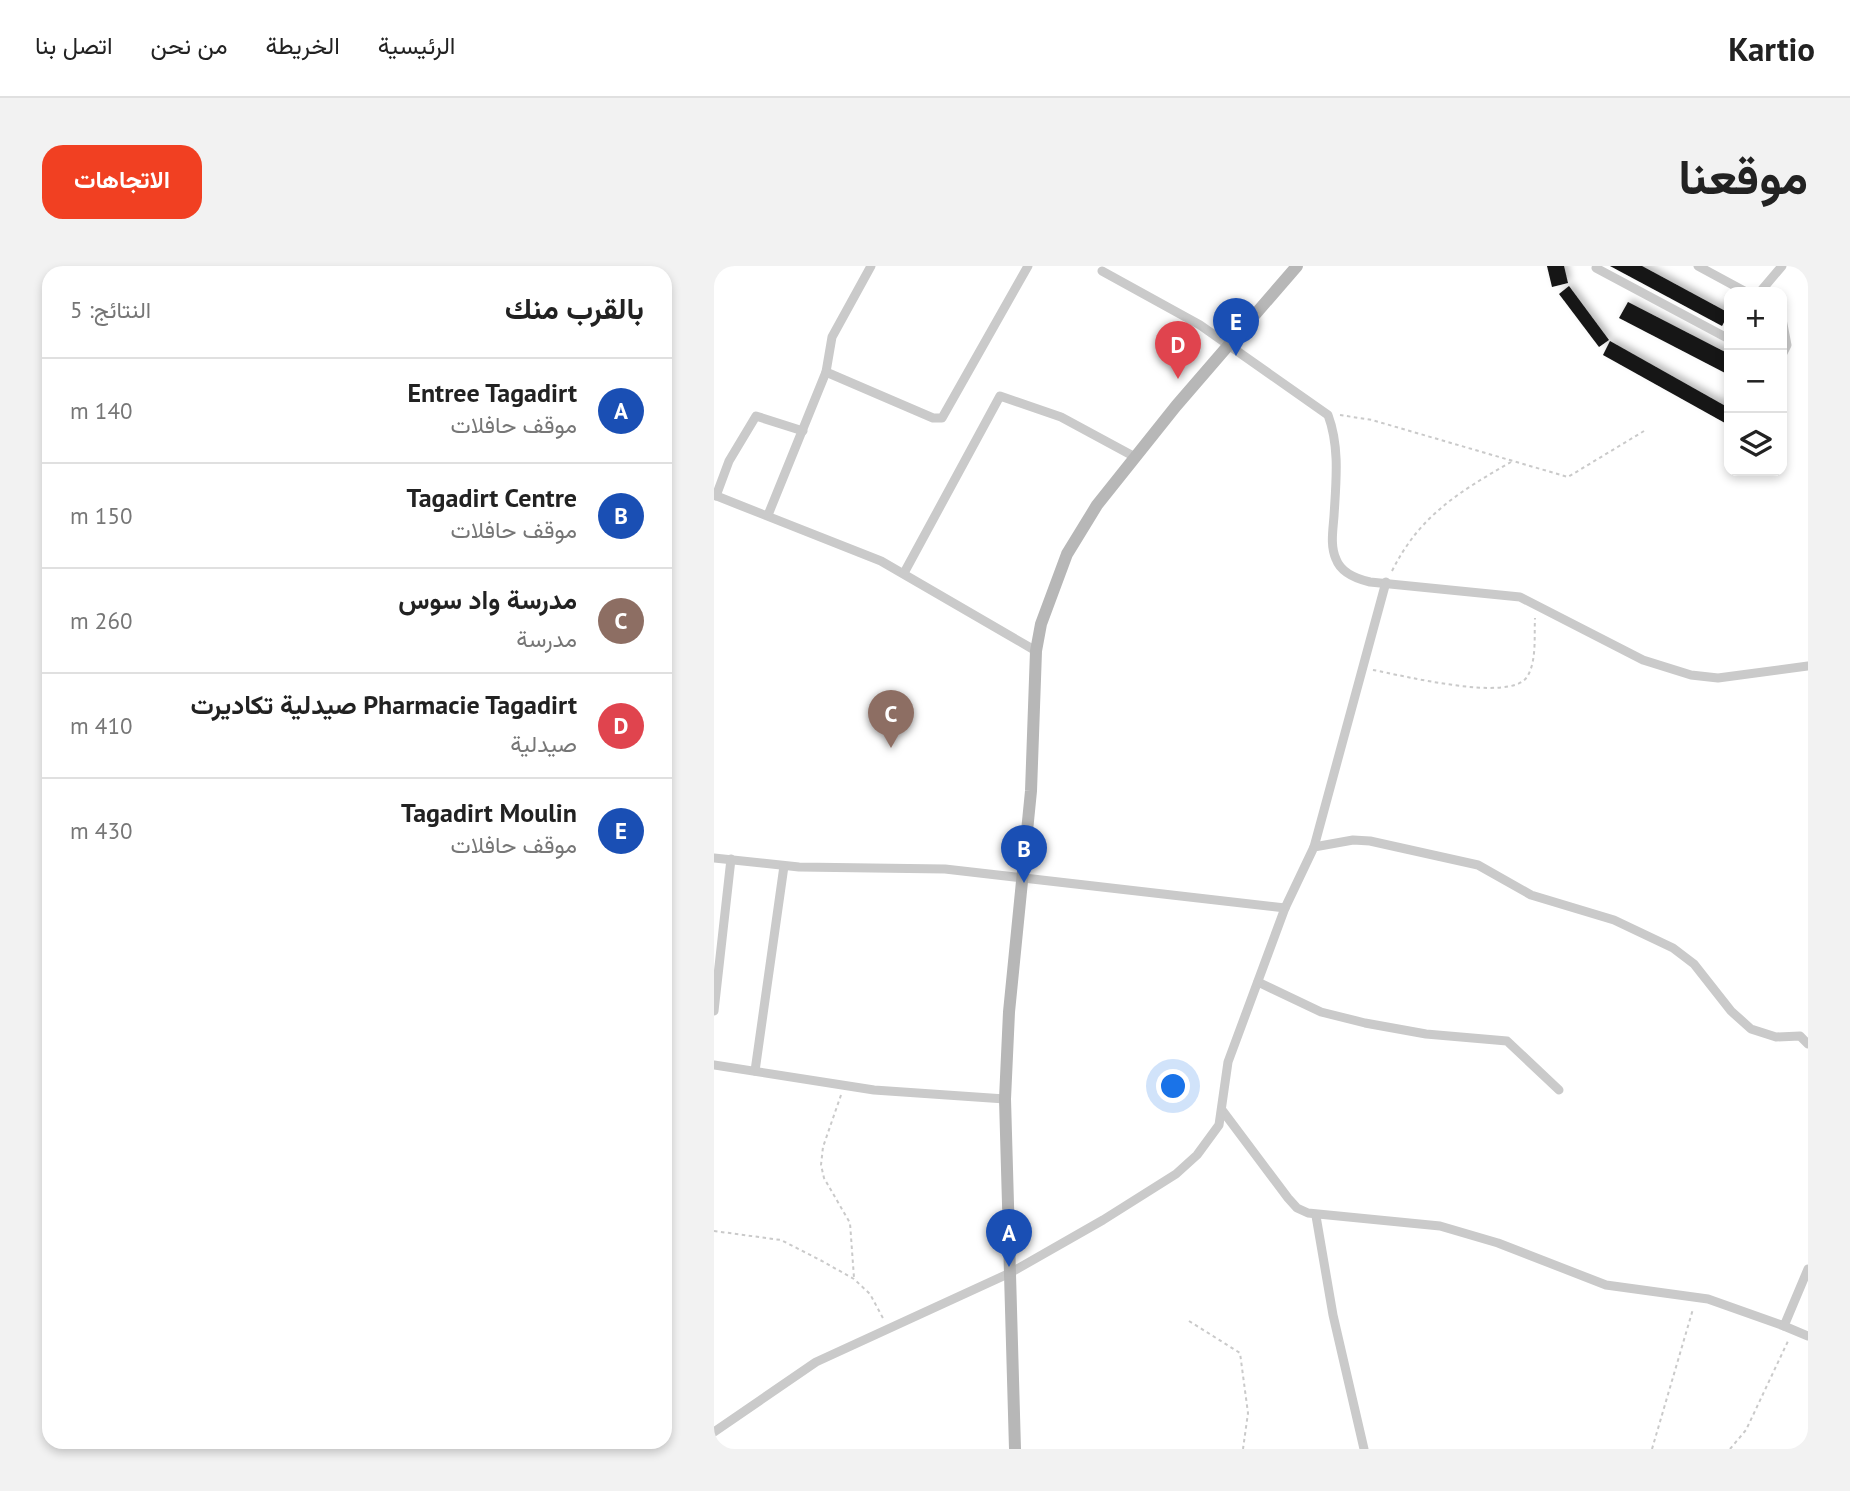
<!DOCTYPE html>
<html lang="ar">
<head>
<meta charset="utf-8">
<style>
	body { margin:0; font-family:"PT Sans",Vazirmatn,sans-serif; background:#f2f2f2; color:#222; direction:rtl }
	.controls { position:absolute; right:21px; top:21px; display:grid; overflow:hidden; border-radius:14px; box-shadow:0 4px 10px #0003 }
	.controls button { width:63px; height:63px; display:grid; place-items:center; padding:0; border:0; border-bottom:2px solid #e0e0e0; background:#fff; color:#222; font:35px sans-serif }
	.you { position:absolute; left:460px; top:821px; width:24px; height:24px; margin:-18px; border:5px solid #fff; border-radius:50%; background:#1a73e8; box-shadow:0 0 0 10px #1a73e833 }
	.badge { display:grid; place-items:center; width:46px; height:46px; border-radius:50%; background:#f14022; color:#fff; font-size:23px; font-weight:700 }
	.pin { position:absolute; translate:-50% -58px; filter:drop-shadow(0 2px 4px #0008) }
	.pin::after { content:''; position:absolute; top:37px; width:24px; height:21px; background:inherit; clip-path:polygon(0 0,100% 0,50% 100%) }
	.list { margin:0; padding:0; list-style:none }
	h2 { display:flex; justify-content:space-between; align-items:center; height:91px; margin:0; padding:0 28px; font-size:30px }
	h2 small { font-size:23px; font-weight:400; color:#767676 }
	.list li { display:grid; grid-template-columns:46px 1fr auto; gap:21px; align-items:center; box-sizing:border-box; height:105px; padding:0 28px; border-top:2px solid #e0e0e0 }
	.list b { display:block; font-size:26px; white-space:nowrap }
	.list p { margin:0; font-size:23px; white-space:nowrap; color:#767676 }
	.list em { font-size:23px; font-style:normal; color:#767676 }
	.icon { flex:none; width:38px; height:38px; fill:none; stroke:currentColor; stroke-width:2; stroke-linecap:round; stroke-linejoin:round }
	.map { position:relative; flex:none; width:1094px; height:1183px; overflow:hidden; direction:ltr; border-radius:21px }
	header { display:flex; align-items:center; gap:42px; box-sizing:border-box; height:98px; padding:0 35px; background:#fff; border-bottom:2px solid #e0e0e0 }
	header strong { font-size:33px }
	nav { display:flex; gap:38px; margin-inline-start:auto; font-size:24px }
	.intro { display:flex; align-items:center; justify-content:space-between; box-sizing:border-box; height:168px; padding:0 42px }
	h1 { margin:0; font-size:49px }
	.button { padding:18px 32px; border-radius:21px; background:#f14022; color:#fff; font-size:24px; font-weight:700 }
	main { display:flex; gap:42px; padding:0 42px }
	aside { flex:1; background:#fff; border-radius:21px; box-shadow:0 4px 10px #0003 }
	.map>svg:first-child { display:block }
</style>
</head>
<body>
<header>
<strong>Kartio</strong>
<nav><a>الرئيسية</a><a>الخريطة</a><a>من نحن</a><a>اتصل بنا</a></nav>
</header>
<div class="intro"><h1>موقعنا</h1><a class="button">الاتجاهات</a></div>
<main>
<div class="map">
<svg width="1094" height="1183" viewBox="0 0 1094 1183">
	<defs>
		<filter id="shadow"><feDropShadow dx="3.5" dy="-3.5" stdDeviation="3.5" flood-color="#0004"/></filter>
	</defs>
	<rect width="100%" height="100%" fill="#fff"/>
	<g fill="#141414" filter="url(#shadow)">
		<path d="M833,0h17l4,17 -16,4z"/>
		<path d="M896,0h32l87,47 -7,13z"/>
		<path d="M855,20l40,54 -10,7 -40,-53z"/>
		<path d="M914,36l101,52v21l-110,-57z"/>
		<path d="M896,75l119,67 -4,15 -122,-68z"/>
	</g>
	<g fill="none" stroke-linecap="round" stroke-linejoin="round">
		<g stroke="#cacaca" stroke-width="2" stroke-dasharray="3.5 3.5" stroke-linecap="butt">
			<path d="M626,149l32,5 196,57 76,-46"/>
			<path d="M678,305c28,-56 67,-79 119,-109"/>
			<path d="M659,404c28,5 137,33 154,7 10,-16 7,-41 8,-59"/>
			<path d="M127,829l-18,52 -2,18 3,13 26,45 4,55"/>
			<path d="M0,965l67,9 41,21 32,18 16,15 14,26"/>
			<path d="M475,1055l51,32 8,60 -5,36"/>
			<path d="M938,1183l41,-140"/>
			<path d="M1016,1183l16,-19 43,-91"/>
		</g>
		<g stroke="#cacaca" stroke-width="9">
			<path d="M984,0l48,26"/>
			<path d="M882,2l133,71"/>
			<path d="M388,5l98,54 128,90c12,32 8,67 6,101 -1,14 -4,30 2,43 5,14 21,20 34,23l150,15 123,63 48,15 27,3 90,-12"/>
			<path d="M1046,26l22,-26"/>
			<path d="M1068,53l5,26 -5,10"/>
			<path d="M112,106l107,46h9l86,-152"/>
			<path d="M0,229l167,66 155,90"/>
			<path d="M2,230l13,-35 27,-45 47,15"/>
			<path d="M54,249l58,-143 6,-35 39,-71"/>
			<path d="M190,307l96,-177 61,21 74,40"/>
			<path d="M600,581l72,-265"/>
			<path d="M0,592l85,9 146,2 340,39 29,-61 39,-7 17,1 108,24 53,30 83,25 59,28 21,16 37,47 20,18 25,8 24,-1 8,8"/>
			<path d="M544,716l63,30 44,11 61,11 81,7 52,49"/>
			<path d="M0,745l17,-152"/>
			<path d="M0,799l160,25 131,9"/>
			<path d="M41,805l29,-205"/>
			<path d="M508,844l66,88 9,10 11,5 132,13 58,17 108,42 102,14 76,27 24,-57"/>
			<path d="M602,950l17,99 31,134"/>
			<path d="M1070,1060l24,10"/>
			<path d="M0,1166l102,-70 194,-89 93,-53 73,-46 21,-19 22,-30 9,-63 57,-154"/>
		</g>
		<path stroke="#b7b7b7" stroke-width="12" d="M301,1183l-10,-350 4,-87 22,-221 5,-140 5,-27 26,-70 30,-49 79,-99 121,-140"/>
	</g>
</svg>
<div class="controls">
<button>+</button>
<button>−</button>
<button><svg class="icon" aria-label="layers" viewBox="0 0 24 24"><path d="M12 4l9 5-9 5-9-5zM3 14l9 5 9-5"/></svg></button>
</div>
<div class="you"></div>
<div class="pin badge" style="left:295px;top:1001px;background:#1a4fb4">A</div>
<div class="pin badge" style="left:310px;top:617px;background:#1a4fb4">B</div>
<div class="pin badge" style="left:177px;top:482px;background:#8d6e63">C</div>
<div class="pin badge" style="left:464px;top:113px;background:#e0444e">D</div>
<div class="pin badge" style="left:522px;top:90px;background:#1a4fb4">E</div>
</div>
<aside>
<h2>بالقرب منك<small>النتائج: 5</small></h2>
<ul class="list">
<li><span class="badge" style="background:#1a4fb4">A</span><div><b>Entree Tagadirt</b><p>موقف حافلات</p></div><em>140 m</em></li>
<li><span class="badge" style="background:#1a4fb4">B</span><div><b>Tagadirt Centre</b><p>موقف حافلات</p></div><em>150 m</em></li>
<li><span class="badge" style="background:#8d6e63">C</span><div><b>مدرسة واد سوس</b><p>مدرسة</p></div><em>260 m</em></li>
<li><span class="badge" style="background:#e0444e">D</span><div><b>Pharmacie Tagadirt صيدلية تكاديرت</b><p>صيدلية</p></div><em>410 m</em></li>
<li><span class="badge" style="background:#1a4fb4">E</span><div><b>Tagadirt Moulin</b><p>موقف حافلات</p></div><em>430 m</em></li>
</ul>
</aside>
</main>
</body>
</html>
